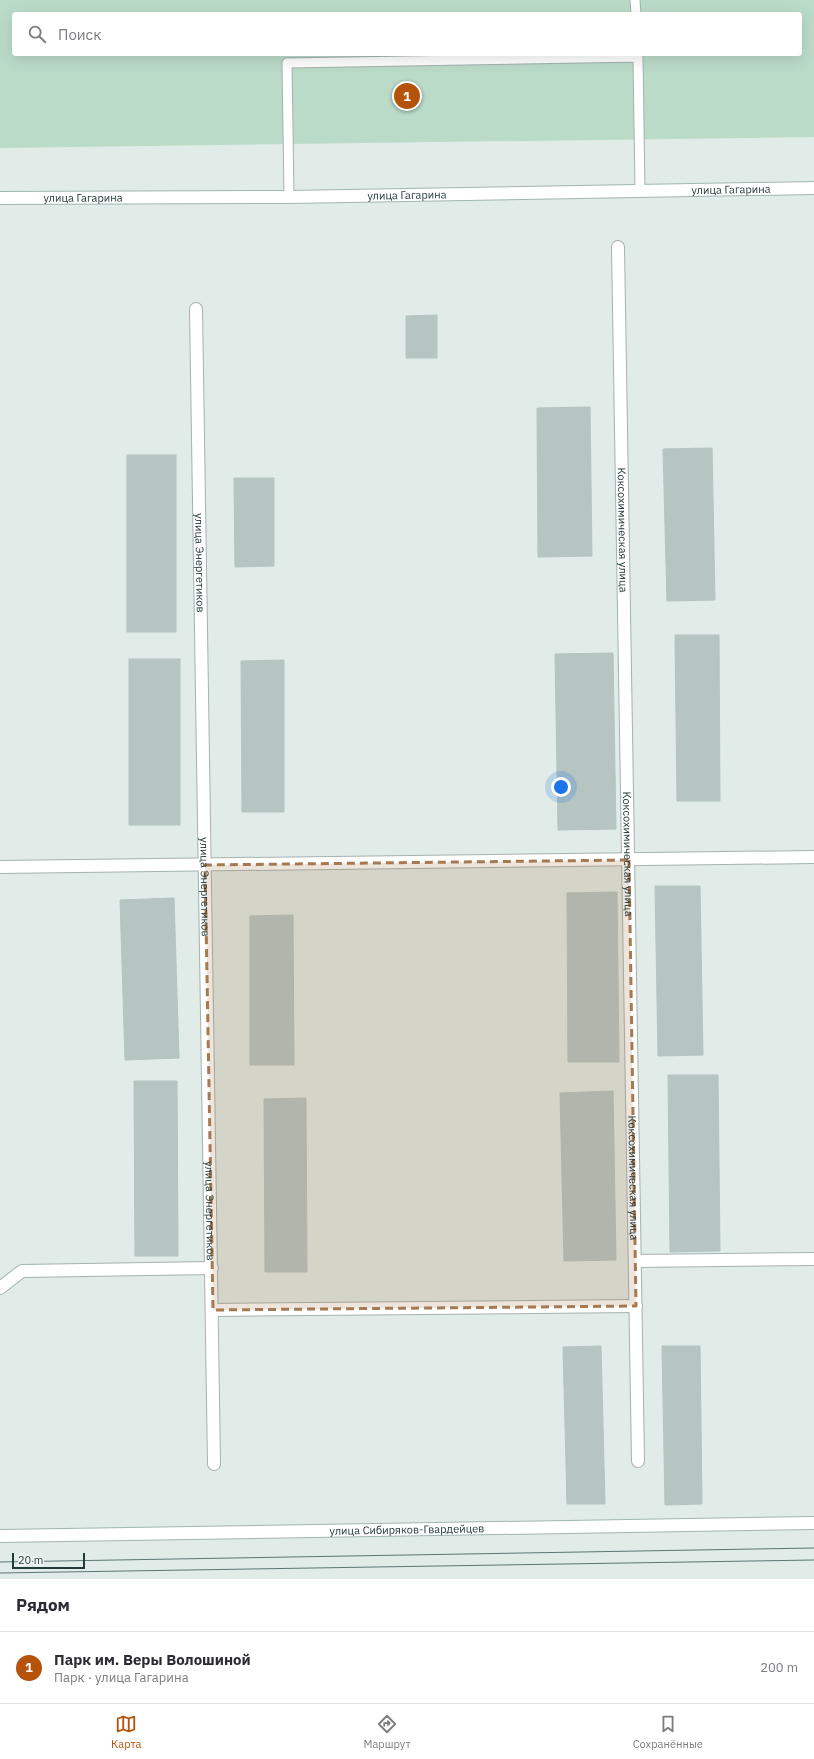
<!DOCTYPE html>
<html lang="ru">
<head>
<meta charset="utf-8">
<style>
	body { margin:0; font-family:"IBM Plex Sans",sans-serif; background:#f7f7f7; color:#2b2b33 }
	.scale { position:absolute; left:12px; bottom:10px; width:73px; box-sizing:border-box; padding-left:4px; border:2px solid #223a38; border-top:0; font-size:11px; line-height:14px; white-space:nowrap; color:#223a38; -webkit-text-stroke:3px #f1f7f5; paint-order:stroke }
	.you { position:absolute; left:561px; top:787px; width:14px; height:14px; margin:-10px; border:3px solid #fff; border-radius:50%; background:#1a73e8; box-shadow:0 0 0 6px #1a73e833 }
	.badge { display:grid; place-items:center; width:26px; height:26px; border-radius:50%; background:#b45309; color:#fff; font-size:13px; font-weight:700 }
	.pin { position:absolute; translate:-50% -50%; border:2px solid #fff; box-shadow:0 1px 4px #0006 }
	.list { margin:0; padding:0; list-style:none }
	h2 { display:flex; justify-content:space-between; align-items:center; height:52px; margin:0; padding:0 16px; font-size:17px }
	h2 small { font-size:13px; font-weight:400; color:#7c7c81 }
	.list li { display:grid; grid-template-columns:26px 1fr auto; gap:12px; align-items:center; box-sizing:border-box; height:72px; padding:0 16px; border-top:1px solid #e1e1e2 }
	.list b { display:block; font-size:15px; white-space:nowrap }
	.list p { margin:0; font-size:13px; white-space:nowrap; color:#7c7c81 }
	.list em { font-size:13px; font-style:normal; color:#7c7c81 }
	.icon { flex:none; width:22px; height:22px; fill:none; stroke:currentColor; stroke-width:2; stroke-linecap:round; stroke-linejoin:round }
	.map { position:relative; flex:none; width:814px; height:1579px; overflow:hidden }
	.search { position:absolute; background:#fff; box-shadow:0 4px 16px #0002; left:12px; right:12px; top:12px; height:44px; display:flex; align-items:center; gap:10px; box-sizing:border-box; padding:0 14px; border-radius:4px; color:#7c7c81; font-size:15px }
	.sheet { height:124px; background:#fff }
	nav { display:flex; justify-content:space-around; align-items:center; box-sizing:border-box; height:56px; border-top:1px solid #e1e1e2; background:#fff; font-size:11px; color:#7c7c81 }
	nav a { display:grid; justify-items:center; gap:2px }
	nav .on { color:#b45309 }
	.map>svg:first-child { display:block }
</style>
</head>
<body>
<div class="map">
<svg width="814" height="1579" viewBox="0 0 814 1579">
	<rect width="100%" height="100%" fill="#e1ebe8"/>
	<path fill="#bbdbc9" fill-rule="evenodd" d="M0,0h814v137l-814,11zM14,14h786v40h-786z"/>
	<g fill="#b6c5c2" stroke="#b4c4c0">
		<path d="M437,315v43h-31v-42z"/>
		<path d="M590,407l2,149 -54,1 -1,-149z"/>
		<path d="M712,448l3,152 -48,1 -4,-152z"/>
		<rect x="127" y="455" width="49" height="177"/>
		<path d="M234,478h40v88l-39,1z"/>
		<path d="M675,635h44l1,166h-43z"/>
		<path d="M613,653l3,176 -58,1 -3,-176z"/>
		<rect x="129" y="659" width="51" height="166"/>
		<path d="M284,660v152h-42l-1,-151z"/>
		<path d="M655,886h45l3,169 -45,1z"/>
		<path d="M617,892l2,170h-51l-1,-169z"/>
		<path d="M174,898l5,160 -54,2 -5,-160z"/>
		<path d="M293,915l1,150h-44v-149z"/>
		<path d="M668,1075h50l2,176 -50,1z"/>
		<path d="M134,1081h43l1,175h-43z"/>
		<path d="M613,1091l3,169 -52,1 -4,-168z"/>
		<path d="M306,1098l1,174h-42l-1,-173z"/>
		<path d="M601,1346l4,158h-38l-4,-157z"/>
		<path d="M662,1346h38l2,158 -37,1z"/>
	</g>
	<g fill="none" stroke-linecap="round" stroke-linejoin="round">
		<defs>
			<g id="lane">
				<path d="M635,0l1,14"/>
				<path d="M289,197l-2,-134 351,-6 2,134"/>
			</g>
			<g id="street">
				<path id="s1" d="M618,247l20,1214"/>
				<path id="s2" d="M196,309l18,1155"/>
				<path d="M0,867l814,-10"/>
				<path d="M636,1261l178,-2"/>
				<path d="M0,1288l22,-17 190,-3"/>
				<path d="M213,1310l423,-4"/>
			</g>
			<g id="secondary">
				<path id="s3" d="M0,198l289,-1 525,-9"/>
				<path id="s4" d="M0,1536l814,-13"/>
			</g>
		</defs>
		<use href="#lane" stroke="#a4b2b0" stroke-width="11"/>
		<use href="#street" stroke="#a4b2b0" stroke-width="14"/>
		<use href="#secondary" stroke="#a0b6b2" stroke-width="14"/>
		<use href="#lane" stroke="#fff" stroke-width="9"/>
		<use href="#street" stroke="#fff" stroke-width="12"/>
		<use href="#secondary" stroke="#fff" stroke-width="12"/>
		<g stroke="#5c7674" stroke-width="1">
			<path d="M0,1562l814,-14"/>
			<path d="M0,1573l814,-13"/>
		</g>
	</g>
	<path fill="#a57951" fill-opacity="0.2" stroke="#a57951" stroke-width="3" stroke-dasharray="8 5" stroke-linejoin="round" d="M629,860l7,446 -423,4 -8,-445z"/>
	<g text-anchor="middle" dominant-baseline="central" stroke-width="4" stroke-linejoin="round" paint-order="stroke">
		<g font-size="11" fill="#223a38" stroke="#f1f7f5">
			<text stroke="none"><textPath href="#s3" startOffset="731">улица Гагарина</textPath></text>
			<text stroke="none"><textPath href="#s3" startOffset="407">улица Гагарина</textPath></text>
			<text stroke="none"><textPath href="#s3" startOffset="83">улица Гагарина</textPath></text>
			<text stroke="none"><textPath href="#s1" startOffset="283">Коксохимическая улица</textPath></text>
			<text stroke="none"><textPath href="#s2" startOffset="254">улица Энергетиков</textPath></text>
			<text stroke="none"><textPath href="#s1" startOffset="607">Коксохимическая улица</textPath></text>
			<text stroke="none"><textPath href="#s2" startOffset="578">улица Энергетиков</textPath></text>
			<text stroke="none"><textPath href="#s1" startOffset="931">Коксохимическая улица</textPath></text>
			<text stroke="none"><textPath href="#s2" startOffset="902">улица Энергетиков</textPath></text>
			<text stroke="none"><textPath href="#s4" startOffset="407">улица Сибиряков-Гвардейцев</textPath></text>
		</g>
	</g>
</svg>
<div class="scale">20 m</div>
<div class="you"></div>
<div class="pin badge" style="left:407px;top:96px">1</div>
<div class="search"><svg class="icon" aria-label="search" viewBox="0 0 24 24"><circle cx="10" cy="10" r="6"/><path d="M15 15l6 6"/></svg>Поиск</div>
</div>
<section class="sheet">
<h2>Рядом<small></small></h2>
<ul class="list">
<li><span class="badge">1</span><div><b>Парк им. Веры Волошиной</b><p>Парк · улица Гагарина</p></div><em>200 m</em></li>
</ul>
</section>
<nav>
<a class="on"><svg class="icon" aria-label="map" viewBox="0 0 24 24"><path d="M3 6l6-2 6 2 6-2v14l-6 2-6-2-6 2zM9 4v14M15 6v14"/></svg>Карта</a>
<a><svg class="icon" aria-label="directions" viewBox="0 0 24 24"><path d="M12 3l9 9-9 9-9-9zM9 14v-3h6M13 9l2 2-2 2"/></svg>Маршрут</a>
<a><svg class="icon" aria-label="saved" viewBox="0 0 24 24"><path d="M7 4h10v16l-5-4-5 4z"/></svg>Сохранённые</a>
</nav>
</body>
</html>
